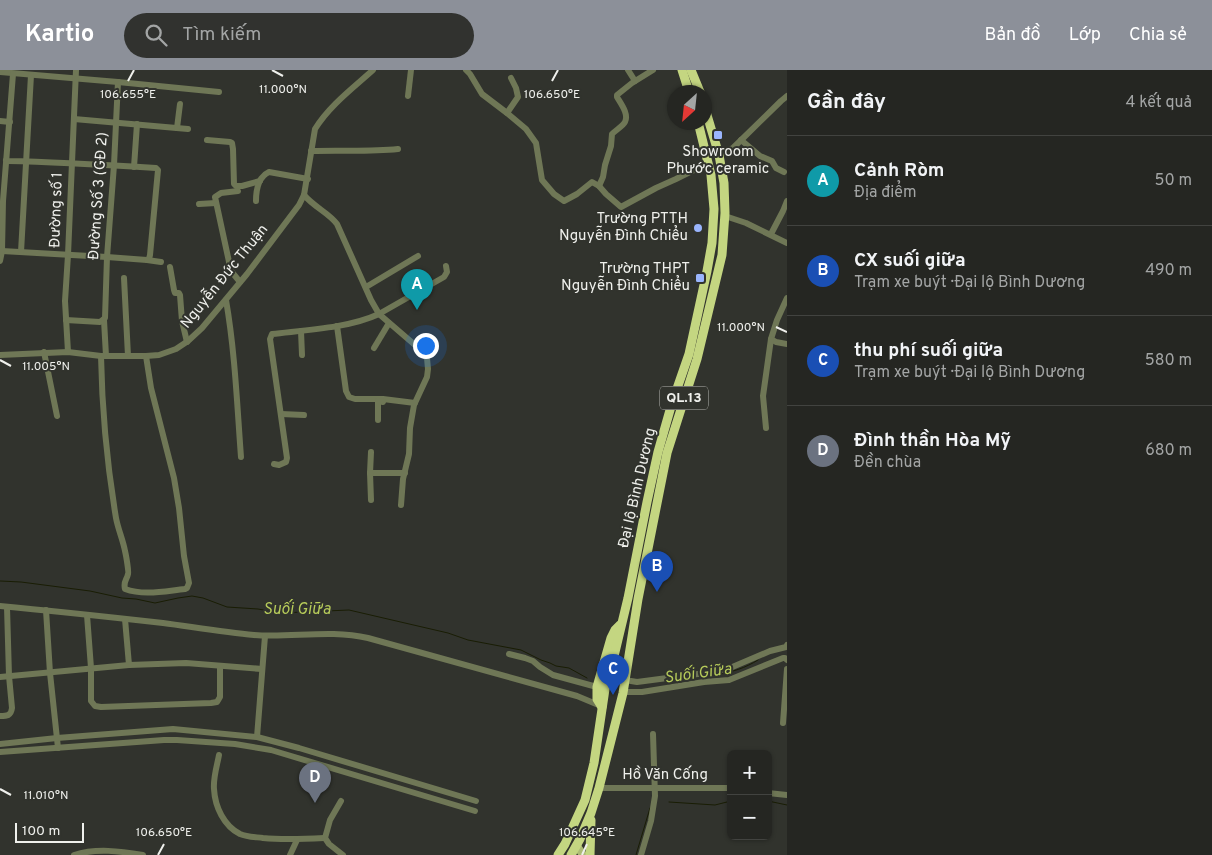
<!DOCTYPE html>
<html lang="vi">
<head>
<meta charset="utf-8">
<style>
	body { margin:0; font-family:Overpass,sans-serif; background:#31322f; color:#f1f3f6 }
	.controls { position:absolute; right:15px; bottom:15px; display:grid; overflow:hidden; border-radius:8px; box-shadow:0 1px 4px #0004 }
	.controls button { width:45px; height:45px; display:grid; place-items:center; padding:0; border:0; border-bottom:1px solid #424340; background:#252622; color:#f1f3f6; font:25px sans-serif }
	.compass { position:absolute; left:667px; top:15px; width:45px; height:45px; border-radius:50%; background:#252622; box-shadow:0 1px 4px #0004; rotate:207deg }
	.scale { position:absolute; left:15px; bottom:12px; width:69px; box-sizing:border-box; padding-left:5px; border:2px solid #eff0ec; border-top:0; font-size:14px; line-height:18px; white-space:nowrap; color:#eff0ec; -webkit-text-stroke:4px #31332d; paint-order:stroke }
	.you { position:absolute; left:425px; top:275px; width:18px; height:18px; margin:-12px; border:4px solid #fff; border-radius:50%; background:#1a73e8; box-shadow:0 0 0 8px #1a73e833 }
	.badge { display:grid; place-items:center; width:32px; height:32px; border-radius:50%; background:#8c9099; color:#fff; font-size:16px; font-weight:700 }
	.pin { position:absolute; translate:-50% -41px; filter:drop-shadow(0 1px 2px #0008) }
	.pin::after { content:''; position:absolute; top:26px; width:18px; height:15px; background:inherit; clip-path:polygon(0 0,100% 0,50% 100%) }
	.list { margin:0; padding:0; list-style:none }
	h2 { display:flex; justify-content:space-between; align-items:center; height:65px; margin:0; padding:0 20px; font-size:21px }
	h2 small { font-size:16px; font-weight:400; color:#a3a5a5 }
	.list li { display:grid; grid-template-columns:32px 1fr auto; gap:15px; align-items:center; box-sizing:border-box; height:90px; padding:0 20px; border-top:1px solid #424340 }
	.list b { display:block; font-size:19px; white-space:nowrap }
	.list p { margin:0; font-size:16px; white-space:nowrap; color:#a3a5a5 }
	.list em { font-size:16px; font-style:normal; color:#a3a5a5 }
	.icon { flex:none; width:28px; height:28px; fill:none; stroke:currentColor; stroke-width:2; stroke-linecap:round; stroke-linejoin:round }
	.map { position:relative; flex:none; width:787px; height:785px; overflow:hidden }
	header { display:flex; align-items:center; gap:30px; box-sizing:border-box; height:70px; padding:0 25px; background:#8c9099; color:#fff }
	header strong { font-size:24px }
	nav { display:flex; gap:28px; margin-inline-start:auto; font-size:18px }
	.search { width:350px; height:45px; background:#31322f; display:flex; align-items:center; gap:12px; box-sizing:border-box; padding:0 18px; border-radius:28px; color:#a3a5a5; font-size:19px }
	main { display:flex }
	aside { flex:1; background:#252622 }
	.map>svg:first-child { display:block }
</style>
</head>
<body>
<header>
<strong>Kartio</strong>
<div class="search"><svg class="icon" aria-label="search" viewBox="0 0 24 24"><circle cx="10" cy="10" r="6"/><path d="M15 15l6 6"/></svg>Tìm kiếm</div>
<nav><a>Bản đồ</a><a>Lớp</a><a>Chia sẻ</a></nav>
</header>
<main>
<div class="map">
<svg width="787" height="785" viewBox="0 0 787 785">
	<rect width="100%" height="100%" fill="#31332d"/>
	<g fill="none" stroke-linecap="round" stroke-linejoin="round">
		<g stroke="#191d04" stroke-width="1">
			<path d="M0,511l21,1 69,9 32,7 14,1 19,4 23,-5 14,-2 11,2 24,9 31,2 22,4 69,-3 99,23 20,7 53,10 20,10 9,3 6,3 13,2 18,10"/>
			<path d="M718,604c15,-2 27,-6 40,-14"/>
			<path d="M768,731l19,4"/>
			<path d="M669,732l46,3 16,-4"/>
			<path d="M636,785l14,-47"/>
		</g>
		<g stroke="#6f7756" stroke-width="6">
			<path d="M466,0l4,4 12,20 25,19 19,16 10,14 6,37 12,14 10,7 13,-7 15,-12 7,4 4,-9 2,-12 6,-19 1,-12c4,-4 11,-8 13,-12 4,-8 -4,-18 -8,-25v-2l15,-12 21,-13"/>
			<path d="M628,0l7,11"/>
			<path d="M0,2l118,10 101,10"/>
			<path d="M408,26l3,-26"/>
			<path d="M507,43l11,-16 -2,-9 -5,-10"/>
			<path d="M74,49l114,10"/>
			<path d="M0,51l10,1"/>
			<path d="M177,58l3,-24"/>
			<path d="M207,70l23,2 2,1 1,6 1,35 2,2h6l18,-5"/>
			<path d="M741,70l19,16 12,5 4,7 8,4"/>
			<path d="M311,81c29,-1 58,1 87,-2"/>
			<path d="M719,85l14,-7 48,-47 6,-5"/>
			<path d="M134,97l3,-43"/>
			<path d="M599,116l7,8 15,13 35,-19 20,-9 32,-16"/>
			<path d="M238,121l-17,2 -6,4 16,74 9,11"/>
			<path d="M304,125c10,12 25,18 33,29l34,76 8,14 36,31 12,13 1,11 -1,8 -13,28 -4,23 -1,26 -6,25 -2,26"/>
			<path d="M256,131c0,-11 2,-24 13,-29l39,7"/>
			<path d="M199,134l17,-1"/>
			<path d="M725,146l21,7 41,20"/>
			<path d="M771,164l12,-23 4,-10"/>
			<path d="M2,181l105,6 40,3 2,-1 1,-4 8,-85 -2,-2c-49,-3 -98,-6 -148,-7l-2,-1"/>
			<path d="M21,182l10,-177"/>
			<path d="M147,190l14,2"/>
			<path d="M0,191l2,-10 1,-50 10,-127"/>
			<path d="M170,197l4,23 1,3h4l1,2 2,26 5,21"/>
			<path d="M124,208l4,78"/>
			<path d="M366,217l52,-31"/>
			<path d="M787,228l-10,22 -6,19 5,3 11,2"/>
			<path d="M226,230c9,52 11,104 15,157"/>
			<path d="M66,250l34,2 5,-4 2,-61 7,-92 4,-83"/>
			<path d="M104,250l2,36"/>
			<path d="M337,256l9,65 3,6 6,2h28l32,4"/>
			<path d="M301,261l1,24"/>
			<path d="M374,278l15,-25"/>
			<path d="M44,282l13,64"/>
			<path d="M68,282l-3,-51 3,-46 8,-185"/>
			<path d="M0,285l68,-3 33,4h45l13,-1 17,-6 12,-8 14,-13 45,-54 52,-69 5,-10 11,-66c14,-23 38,-41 58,-59"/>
			<path d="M101,286c1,54 6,108 15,162 2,11 7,22 9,33 1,4 4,21 3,23 -1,6 -5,7 -3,15 19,7 40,2 60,0l2,-1 2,-5 -5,-27 -5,-48 -5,-30 -23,-90 -5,-32"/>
			<path d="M281,344l23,1"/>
			<path d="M378,350v-19l5,1"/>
			<path d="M766,358l-3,-32 8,-57"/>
			<path d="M371,382l-1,21h35"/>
			<path d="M274,394l5,1 7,-3 1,-4 -17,-119 2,-5c34,-4 77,-6 107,-20l65,-37 3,-5 -1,-6"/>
			<path d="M370,403l1,27"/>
			<path d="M0,536c54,5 109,11 163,17 30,4 61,9 91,12 38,3 76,-6 114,3l209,58 24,10"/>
			<path d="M46,540l4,63 8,75"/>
			<path d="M87,545l4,53v33l4,5 6,1 110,-4 6,-1 3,-5v-31"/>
			<path d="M125,549l4,46"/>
			<path d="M509,584l16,4 8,3 7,6 13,8 44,12"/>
			<path d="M0,607l129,-12 57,-2 76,6"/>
			<path d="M625,610l12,2 76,-10 17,-4 40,-17 16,-4 1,-2"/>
			<path d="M623,622h19l62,-10 25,-2 54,-22h2l2,2"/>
			<path d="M0,646c7,0 11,0 12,-8l-3,-32 -2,-69"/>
			<path d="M783,653l4,-54"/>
			<path d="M257,667l8,-101"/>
			<path d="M0,674l57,-6 116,-9 84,8 42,11 177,53"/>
			<path d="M0,682l164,-12h13l58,4 36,6 204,61"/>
			<path d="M219,685c-2,11 -6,23 -5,34 1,18 10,37 26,45 7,3 15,3 23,4 21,2 41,1 62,0"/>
			<path d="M599,718h132"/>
			<path d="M768,723l19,2"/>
			<path d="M341,731l-11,19 -5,18 4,6 14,11"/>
			<path d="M74,785c22,-7 46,-4 69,0"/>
			<path d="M290,785l7,-15"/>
			<path d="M641,785l10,-34 4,-25 -2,-62"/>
		</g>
		<path stroke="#acbb75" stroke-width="8" d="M577,776l6,9"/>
		<g stroke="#c4d681" stroke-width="9">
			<path d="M682,0l7,22"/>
			<path d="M691,0l9,22"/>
			<path d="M602,637l-5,-8v-12l14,-49 4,-8 5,-5"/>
			<path d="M558,785l7,-11 20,-44 9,-37 11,-74 4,-12 19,-79 19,-96 11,-50 14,-49 17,-49 18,-83 5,-28 2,-34 -3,-34 -13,-53"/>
			<path d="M571,785l9,-16 11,-26 8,-25 24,-95 15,-94 29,-146 30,-94 25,-104 3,-42 -1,-30 -5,-28 -15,-50"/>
			<path d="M590,785l1,-35"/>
		</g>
	</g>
	<path fill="none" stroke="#eff0ec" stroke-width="2" d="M272,0l11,6M128,11l6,-11M552,11l6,-11M776,257l11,5M0,290l11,6M0,719l11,6M158,785l6,-11M582,785l5,-11"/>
	<g fill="#9ab5fd" stroke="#31332d" stroke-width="2">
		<rect x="713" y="60" width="10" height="10" rx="2.5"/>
		<circle cx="698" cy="158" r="5"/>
		<rect x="695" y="203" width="10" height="10" rx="2.5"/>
	</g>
	<g text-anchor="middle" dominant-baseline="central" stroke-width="4" stroke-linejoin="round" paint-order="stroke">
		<rect fill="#31332d" stroke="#b6b7b3" stroke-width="1" x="660" y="316.5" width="48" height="23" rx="4"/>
		<g font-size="14" font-weight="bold" fill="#eff0ec">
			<text x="684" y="328">QL.13</text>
		</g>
		<g font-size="15" fill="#eff0ec" stroke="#31332d" text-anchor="end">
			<text x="718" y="82" text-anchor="middle">Showroom<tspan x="718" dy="17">Phước ceramic</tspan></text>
			<text x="688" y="149">Trường PTTH<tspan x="688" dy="17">Nguyễn Đình Chiểu</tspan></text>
			<text x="690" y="199">Trường THPT<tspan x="690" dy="17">Nguyễn Đình Chiểu</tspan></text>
		</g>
		<g font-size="15" fill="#eff0ec" stroke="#31332d">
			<text transform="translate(99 126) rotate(-86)">Đường Số 3 (GĐ 2)</text>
			<text transform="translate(57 140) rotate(-88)">Đường số 1</text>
			<text transform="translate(225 207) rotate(-51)">Nguyễn Đức Thuận</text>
			<text transform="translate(638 418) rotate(-77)">Đại lộ Bình Dương</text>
			<text x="665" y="705">Hồ Văn Cống</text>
		</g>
		<g font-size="16" font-style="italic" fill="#b6cb5a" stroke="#31332d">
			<text x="297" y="540">Suối Giữa</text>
			<text transform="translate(698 604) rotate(-8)">Suối Giữa</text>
		</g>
	</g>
	<g font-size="12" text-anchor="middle" fill="#eff0ec" stroke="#31332d" stroke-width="4" stroke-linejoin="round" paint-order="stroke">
		<text x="283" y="23">11.000°N</text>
		<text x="128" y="28">106.655°E</text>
		<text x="552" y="28">106.650°E</text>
		<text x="741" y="261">11.000°N</text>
		<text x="46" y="300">11.005°N</text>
		<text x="46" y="729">11.010°N</text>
		<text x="164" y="766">106.650°E</text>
		<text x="587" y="766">106.645°E</text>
	</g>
</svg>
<div class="controls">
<button>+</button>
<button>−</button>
</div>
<svg class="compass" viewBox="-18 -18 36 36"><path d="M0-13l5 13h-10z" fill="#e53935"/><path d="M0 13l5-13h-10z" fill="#a3a5a5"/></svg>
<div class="scale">100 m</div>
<div class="you"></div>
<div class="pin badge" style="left:417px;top:240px;background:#0f9aa8">A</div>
<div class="pin badge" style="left:657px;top:522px;background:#1a4fb4">B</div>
<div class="pin badge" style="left:613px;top:625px;background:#1a4fb4">C</div>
<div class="pin badge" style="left:315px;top:733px;background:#6b7280">D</div>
</div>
<aside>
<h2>Gần đây<small>4 kết quả</small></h2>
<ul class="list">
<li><span class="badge" style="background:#0f9aa8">A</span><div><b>Cảnh Ròm</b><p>Địa điểm</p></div><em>50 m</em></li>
<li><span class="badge" style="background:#1a4fb4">B</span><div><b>CX suối giữa</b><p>Trạm xe buýt · Đại lộ Bình Dương</p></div><em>490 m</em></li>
<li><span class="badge" style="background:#1a4fb4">C</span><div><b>thu phí suối giữa</b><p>Trạm xe buýt · Đại lộ Bình Dương</p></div><em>580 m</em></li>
<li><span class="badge" style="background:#6b7280">D</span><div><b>Đình thần Hòa Mỹ</b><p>Đền chùa</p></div><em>680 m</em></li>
</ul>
</aside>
</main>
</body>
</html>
